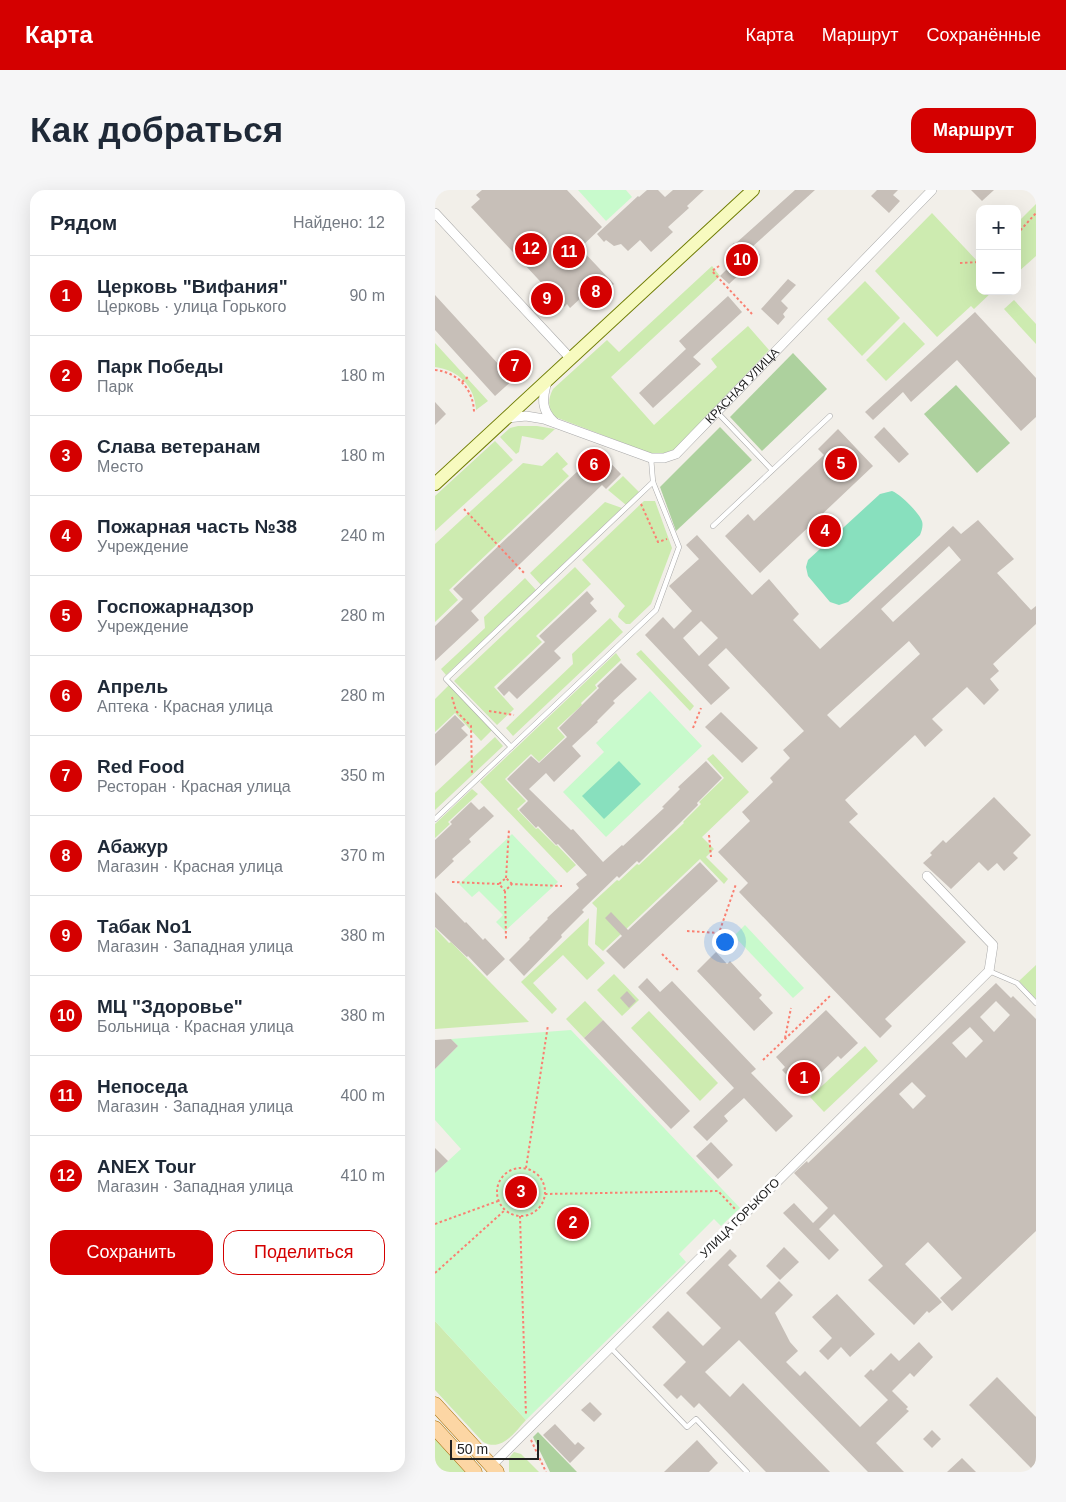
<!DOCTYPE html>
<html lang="ru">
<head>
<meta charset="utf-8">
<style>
	body { margin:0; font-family:Helvetica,sans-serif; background:#f6f6f7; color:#1f2937 }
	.controls { position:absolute; right:15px; top:15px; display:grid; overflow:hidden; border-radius:10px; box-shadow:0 5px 20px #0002 }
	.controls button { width:45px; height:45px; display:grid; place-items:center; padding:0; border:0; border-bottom:1px solid #e0e1e3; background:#fff; color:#1f2937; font:25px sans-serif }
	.scale { position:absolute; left:15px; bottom:12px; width:89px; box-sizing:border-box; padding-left:5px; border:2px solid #222; border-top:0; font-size:14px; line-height:18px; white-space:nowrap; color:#222; -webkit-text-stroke:4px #fff; paint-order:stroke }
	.you { position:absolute; left:289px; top:751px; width:18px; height:18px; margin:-12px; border:4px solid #fff; border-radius:50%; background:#1a73e8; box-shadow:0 0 0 8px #1a73e833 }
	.badge { display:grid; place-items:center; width:32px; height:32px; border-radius:50%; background:#d40000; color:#fff; font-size:16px; font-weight:700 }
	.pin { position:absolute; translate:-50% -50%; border:2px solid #fff; box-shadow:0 1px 5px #0006 }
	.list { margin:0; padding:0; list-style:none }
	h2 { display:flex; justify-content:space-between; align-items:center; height:65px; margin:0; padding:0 20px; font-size:21px }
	h2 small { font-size:16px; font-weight:400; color:#747a83 }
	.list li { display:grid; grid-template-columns:32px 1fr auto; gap:15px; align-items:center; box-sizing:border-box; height:80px; padding:0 20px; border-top:1px solid #e0e1e3 }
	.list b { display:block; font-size:19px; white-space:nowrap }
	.list p { margin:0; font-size:16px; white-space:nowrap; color:#747a83 }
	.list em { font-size:16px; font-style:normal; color:#747a83 }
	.actions { display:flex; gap:10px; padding:15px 20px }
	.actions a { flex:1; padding:11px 0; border:1px solid #d40000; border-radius:15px; text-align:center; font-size:18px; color:#d40000 }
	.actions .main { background:#d40000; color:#fff }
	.map { position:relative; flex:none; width:601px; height:1282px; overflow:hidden; border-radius:15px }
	header { display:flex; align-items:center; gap:30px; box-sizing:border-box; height:70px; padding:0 25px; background:#d40000; color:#fff }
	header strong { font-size:24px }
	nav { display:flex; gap:28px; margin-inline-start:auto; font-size:18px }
	.intro { display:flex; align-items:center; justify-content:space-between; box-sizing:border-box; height:120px; padding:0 30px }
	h1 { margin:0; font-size:35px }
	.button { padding:12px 22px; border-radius:15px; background:#d40000; color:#fff; font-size:18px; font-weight:700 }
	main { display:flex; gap:30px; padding:0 30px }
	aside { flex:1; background:#fff; border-radius:15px; box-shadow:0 5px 20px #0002 }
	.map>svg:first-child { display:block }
</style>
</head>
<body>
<header>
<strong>Карта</strong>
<nav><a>Карта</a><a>Маршрут</a><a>Сохранённые</a></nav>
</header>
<div class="intro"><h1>Как добраться</h1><a class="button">Маршрут</a></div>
<main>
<aside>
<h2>Рядом<small>Найдено: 12</small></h2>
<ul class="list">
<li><span class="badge">1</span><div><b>Церковь &quot;Вифания&quot;</b><p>Церковь · улица Горького</p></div><em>90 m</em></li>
<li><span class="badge">2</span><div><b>Парк Победы</b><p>Парк</p></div><em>180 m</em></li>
<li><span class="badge">3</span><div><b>Слава ветеранам</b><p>Место</p></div><em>180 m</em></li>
<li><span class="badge">4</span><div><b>Пожарная часть №38</b><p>Учреждение</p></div><em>240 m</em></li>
<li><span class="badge">5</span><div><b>Госпожарнадзор</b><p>Учреждение</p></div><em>280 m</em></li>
<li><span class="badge">6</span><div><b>Апрель</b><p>Аптека · Красная улица</p></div><em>280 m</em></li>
<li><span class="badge">7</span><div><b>Red Food</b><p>Ресторан · Красная улица</p></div><em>350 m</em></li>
<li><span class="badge">8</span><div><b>Абажур</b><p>Магазин · Красная улица</p></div><em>370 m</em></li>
<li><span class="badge">9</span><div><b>Табак No1</b><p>Магазин · Западная улица</p></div><em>380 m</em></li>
<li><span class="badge">10</span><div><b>МЦ &quot;Здоровье&quot;</b><p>Больница · Красная улица</p></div><em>380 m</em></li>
<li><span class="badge">11</span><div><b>Непоседа</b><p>Магазин · Западная улица</p></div><em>400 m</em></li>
<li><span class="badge">12</span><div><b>ANEX Tour</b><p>Магазин · Западная улица</p></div><em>410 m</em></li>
</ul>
<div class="actions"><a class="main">Сохранить</a><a>Поделиться</a></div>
</aside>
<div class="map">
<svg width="601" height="1282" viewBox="0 0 601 1282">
	<rect width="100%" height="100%" fill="#f2efe9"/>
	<g fill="#cdebb0">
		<path d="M601,14v52l-19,17v-50z"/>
		<path d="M497,23l48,51v27h13l-19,18 -3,-3 -34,31 -62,-66z"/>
		<path d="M277,76l8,10 -109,101 43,48 63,-58 -6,-8 37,-33 21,24 -95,100 -10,3h-14l-95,-36c-8,-9 -7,-18 -2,-28l54,-49 12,12z"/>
		<path d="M430,91l35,37 -38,38 -35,-37z"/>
		<path d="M579,110l22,24v20l-32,-35z"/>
		<path d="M469,132l21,22 -39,37 -20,-21z"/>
		<path d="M0,153l53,58 -12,9c-1,-24 -18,-40 -41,-43z"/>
		<path d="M83,236h19l18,3 -12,11 -21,-4 -3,16 -3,2 -16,-17 10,-9z"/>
		<path d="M60,251l18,19 -78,71v-35z"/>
		<path d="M122,262l11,12 -6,5 7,7 -120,114 9,10 -23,22v-78l88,-81 19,3z"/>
		<path d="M188,286l16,16 -13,13 -18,-15z"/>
		<path d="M209,311h11l17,47 -21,56 -21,20h-4l-8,-7 1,-4 6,-7 -43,-46z"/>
		<path d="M170,312l17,6 -81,77 -11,-12z"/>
		<path d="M140,377l16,17 -55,52 6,6 -48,45 20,22 -17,16 -43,-44z"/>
		<path d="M90,388l11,12 -90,85 -5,-6 44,-41 -1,-11z"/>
		<path d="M175,428l13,14 -110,104 -7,-8 67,-64 -1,-10z"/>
		<path d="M206,460l53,56 -4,5 -54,-57z"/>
		<path d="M181,463l5,7 -26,25 2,3 -16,15 1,2 -25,23 8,9 -26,25 -8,-8 -26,25 21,22 -9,8 19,20 2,-1 18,18 1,-1 19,20 -9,8 -87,-91z"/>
		<path d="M14,495l43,45 -11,11 -26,-28 -20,19v-33z"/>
		<path d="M60,547l8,9 -68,64v-17z"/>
		<path d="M278,564l36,38 -47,45 12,12 -8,8 22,22 -4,5 -24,-25 -97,92 -8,-7 2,-36 -5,-5 25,-23 2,1 18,-17 2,1 45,-42 -1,-1 18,-18 -2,-2 25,-24 -17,-19z"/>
		<path d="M37,599l6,5 -30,28 2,2 -15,14v-14z"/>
		<path d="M154,728l-1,27 17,18 -18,17 -24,-25 -30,28 24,26 -5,5 -31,-32z"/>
		<path d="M0,738l14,15 2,-1 78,80 -94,7z"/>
		<path d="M601,775v34l-17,-18z"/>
		<path d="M179,784l25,26 -17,16 -25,-26z"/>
		<path d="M150,811l18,19 -19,18 -18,-19z"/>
		<path d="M214,821l69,72 -18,18 -69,-73z"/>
		<path d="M430,856l13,15 -54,51 -14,-15z"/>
		<path d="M0,1131l91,99c-12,13 -24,32 -43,22l-48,-52z"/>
		<path d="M0,1249l30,33h-30z"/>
		<path d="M79,1262l7,2 18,18h-30v-14z"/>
	</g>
	<g fill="#add19e">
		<path d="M358,163l34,36 -65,62 -32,-34z"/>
		<path d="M521,195l54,58 -33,30 -53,-59z"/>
		<path d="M285,237l32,33 -76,71 -16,-44z"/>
		<path d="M103,1242l39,40h-27l-17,-35z"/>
	</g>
	<g fill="#c8facc">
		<path d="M143,0h48l6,7 -26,24z"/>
		<path d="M215,501l52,55 -96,91 -43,-45 41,-40 -8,-9z"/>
		<path d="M77,644l46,48 -53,49 -9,-9 7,-7 -24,-24 -7,6 -13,-13z"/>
		<path d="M310,735l59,63 -11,10 -59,-62z"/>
		<path d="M136,840l169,178 -19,18 -7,-7 -35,35 7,8 -160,158 -91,-99v-148l26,-24 -26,-29v-51l23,-23 -7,-7z"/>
	</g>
	<g fill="#88e0be">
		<path d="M457,301c8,3 26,21 29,28 3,5 1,11 -1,16l-72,67 -9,3 -9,-3 -22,-26 -2,-9 2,-7 72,-66z"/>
		<path d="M184,571l22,23 -37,35 -22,-23z"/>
	</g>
	<g fill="#c7bfb8" fill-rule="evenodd">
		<path d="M47,0h85l35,37 -22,21 34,36 -23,21 -8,-9 -13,12 -3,-4 -3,3 -6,-6 -6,6 -7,-8 6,-6 -80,-86 9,-8 -4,-4z"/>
		<path d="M212,0h11l7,7 8,-7h31l-17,16 2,2 -21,19 5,5 -22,20 -11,-12 -12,11 -7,-7 -7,2 -8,-6 -2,2 -7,-8 41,-38 1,1z"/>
		<path d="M360,0h20l-63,57 8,8 -31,29 -9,-8 11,-11 -3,-16 6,-6 1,1z"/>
		<path d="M442,0h21l-5,5 7,6 -11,12 -18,-17z"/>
		<path d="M536,0h23l-12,11z"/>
		<path d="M353,89l8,6 -15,16 7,7 -5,6 2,3 -7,8 -17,-16z"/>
		<path d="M0,105l66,72 13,-12 12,13 -31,28 -60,-66z"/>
		<path d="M293,106l14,16 -49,45 8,7 -48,44 -14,-15 47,-44 -7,-8z"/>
		<path d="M540,122l61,66v39l-15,14 -64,-71 -46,42 -8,-10 -30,28 -8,-8z"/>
		<path d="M0,212l11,12 -11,11z"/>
		<path d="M449,237l25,27 -10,9 -25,-26z"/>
		<path d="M403,239l35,37 -113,107 -35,-37 23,-22 6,7 70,-66 -6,-6z"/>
		<path d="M164,261l22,23 -15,15 -4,-4 -131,126 8,9 -44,41v-35l28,-27 -10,-10z"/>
		<path d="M543,330l36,39 -17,14 34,37 5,-4v18l-43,40 6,7 -9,8 9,11 -15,15 -17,-18 -35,32 11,11 -18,17 -10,-12 -70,65 13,14 -9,8 117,120 -81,77 7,7 -12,12 -141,-146 9,-9 -30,-31 32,-31 -8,-9 31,-30 -3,-4 20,-20 -7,-8 21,-19 -78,-83 -18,17 22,23 -19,17 -66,-70 18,-18 11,12 18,-18 -23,-25 30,-27 -13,-14 11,-10 55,60 17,-16 30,35 -6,6 27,29 133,-123 8,8zM514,356l12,14 -68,62 -12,-13zM266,431l17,17 -19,18 -16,-18zM474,451l11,13 -80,74 -13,-13z"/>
		<path d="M152,401l7,8 -4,4 7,8 -43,40 7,7 -44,41 -8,-8 -5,5 -7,-8 48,-46 -6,-6z"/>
		<path d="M186,473l16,16 -24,22 2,2 -18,18 1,1 -26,24 9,10 -27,26 -8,-9 -17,16 42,41 2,-1 30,33 19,-17 1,1 41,-38 -2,-1 18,-18 -2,-2 28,-26 16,17 -25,25 1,2 -18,18 -41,40 -2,-2 -18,17 -2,-2 -35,34 2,2 -23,23 1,2 -38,39 -15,-16 21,-21 -1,-1 19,-19 -1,-1 32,-30 -3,-4 11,-9 -29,-31 -2,1 -18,-19 -2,2 -17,-18 9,-9 -21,-22 24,-23 8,7 28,-26 -8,-9 40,-40 -2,-2z"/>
		<path d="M286,522l37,36 -16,15 -37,-36z"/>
		<path d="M20,525l10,10 -4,3 7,7 -33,31v-32z"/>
		<path d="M559,607l37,38 -18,18 5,5 -14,13 -7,-8 -9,8 -9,-9 -28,27 -28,-26 9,-8 -2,-2 13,-13 3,3z"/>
		<path d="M36,612l8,8 5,-4 10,10 -25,23 2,3 -19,17 2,2 -19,18v-39l17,-16 -2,-2z"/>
		<path d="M265,672l18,19 -94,88 -18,-18 16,-15 -17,-18 6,-6 17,18z"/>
		<path d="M0,702l30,31 1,-1 17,18 2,-2 20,21 -18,17 -19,-20 -1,1 -32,-30z"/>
		<path d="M281,762l11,12 3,-3 11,12 21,22 -3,3 14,15 -19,18 -57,-60z"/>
		<path d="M212,788l13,14 12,-11 84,88 -5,4 42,43 -17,16 -32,-34 -20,18 4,5 -21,20 -14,-14 41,-39 -96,-101z"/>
		<path d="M561,793l15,15 2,-2 23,23v212l-84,80 -12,-13 22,-20 -34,-36 -23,22 37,38 -13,11 -2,-2 -13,14 -46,-45 15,-14 -49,-52 -15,15 20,21 -10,10 -46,-47 11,-10 19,20 15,-15 -34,-35 13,-12 1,2zM561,811l14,14 -16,17 -14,-15zM535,837l13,14 -17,17 -14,-15zM477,892l14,14 -13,13 -14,-15z"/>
		<path d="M192,801l9,10 -7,7 -9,-10z"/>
		<path d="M391,820l32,33 -17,16 -3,-3 -36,35 -20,-21 3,-3 -9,-10z"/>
		<path d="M168,830l87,91 -19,18 -87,-91z"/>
		<path d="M16,849l7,7 -23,23v-29z"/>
		<path d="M276,952l22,23 -15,14 -22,-23z"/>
		<path d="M0,958l13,13 -13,12z"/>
		<path d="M349,1057l15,15 -19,18 -14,-14z"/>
		<path d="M295,1059l7,7 -9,9 33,34 18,-18 14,14 -18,18 15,29 8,9 -12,11 14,14 5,-5 55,56 28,-27 -24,-24 7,-7 2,2 18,-18 8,8 20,-19 14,15 -19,20 -4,-4 -18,18 16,16 -2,2 3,2 -33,32 28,29h-36l-129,-132 -34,32 25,25 13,-14 87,89h-64l-67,-69 -5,5 -13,-13 -4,4 -14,-14 23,-23 -34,-35 16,-16 35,35 18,-18 -35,-35z"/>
		<path d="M402,1104l38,40 -25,23 -9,-10 -13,13 -9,-9 13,-13 -20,-21z"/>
		<path d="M562,1187l39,40v46l-5,5 -62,-63z"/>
		<path d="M155,1212l12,12 -8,8 -13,-12z"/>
		<path d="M120,1234l20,21 3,-3 7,6 -15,15 -27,-28z"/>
		<path d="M497,1240l9,9 -9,9 -9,-9z"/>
		<path d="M262,1250l21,23 -9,9h-45z"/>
		<path d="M527,1268l14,14h-29z"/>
	</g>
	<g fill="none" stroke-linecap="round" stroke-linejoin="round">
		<defs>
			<g id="lane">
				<path d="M282,222l55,58"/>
				<path d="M278,336l117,-110"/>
				<path d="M76,557l-65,-68 207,-197"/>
				<path d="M0,629l221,-209 23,-63 -26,-65 -2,-24"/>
				<path d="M554,781l28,12 19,20"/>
				<path d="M175,1157l77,80 9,-8 51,53"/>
			</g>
			<g id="street">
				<path d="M0,23l136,146"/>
				<path d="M112,192c-5,16 -6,28 7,40"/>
				<path id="s1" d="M72,228l19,-2 18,3 107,39h13l12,-4 256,-264"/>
				<path d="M56,1276l498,-495 4,-26 -66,-69"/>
			</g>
			<path id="secondary" d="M0,294l318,-294"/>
			<g id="primary">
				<path d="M0,1214l62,68"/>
				<path d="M0,1238l40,44"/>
			</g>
		</defs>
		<use href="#lane" stroke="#a9a9a9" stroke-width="5.5"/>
		<use href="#street" stroke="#a9a9a9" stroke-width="10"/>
		<use href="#secondary" stroke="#707d05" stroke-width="14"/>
		<use href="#primary" stroke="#a06b00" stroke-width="15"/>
		<g stroke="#fa8072" stroke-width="2" stroke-dasharray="2.5 2.5" stroke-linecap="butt">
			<path d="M582,44l19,-21"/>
			<path d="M525,73l20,-1"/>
			<path d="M284,76l-7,5 40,43"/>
			<path d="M0,180c23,2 39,20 39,43"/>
			<path d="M27,192l7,-6"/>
			<path d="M206,314l17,38 9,-3"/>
			<path d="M29,319l61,65"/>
			<path d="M17,507l4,14 15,15 1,48"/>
			<path d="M54,521l25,4"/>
			<path d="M258,538l8,-20"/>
			<path d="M274,645l2,22"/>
			<path d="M71,688l3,-49"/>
			<path d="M17,692l47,2"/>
			<path d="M77,694l-6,-6 -7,6 6,7 7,-7 50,2"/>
			<path d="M70,701l1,48"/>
			<path d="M252,741l32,2 17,-49"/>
			<path d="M227,764l17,17"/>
			<path d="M350,848l6,-30"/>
			<path d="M328,870l67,-64"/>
			<circle cx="86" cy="1002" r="24"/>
			<path d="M91,978l22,-143"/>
			<path d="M110,1004l173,-3 17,18"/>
			<path d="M85,1026l6,200"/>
			<path d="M0,1034l63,-23"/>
			<path d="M0,1083l70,-63"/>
			<path d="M96,1250l15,32"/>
		</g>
		<use href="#lane" stroke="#fff" stroke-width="4.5"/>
		<use href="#street" stroke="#fff" stroke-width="9"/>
		<use href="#secondary" stroke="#f7fabf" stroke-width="12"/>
		<use href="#primary" stroke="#fcd6a4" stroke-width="14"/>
	</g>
	<g text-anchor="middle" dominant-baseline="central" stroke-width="5" stroke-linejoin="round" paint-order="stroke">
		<g font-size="12" fill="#222" stroke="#fff">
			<text stroke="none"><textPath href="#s1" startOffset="272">КРАСНАЯ УЛИЦА</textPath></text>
			<text transform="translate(305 1028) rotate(-45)">УЛИЦА ГОРЬКОГО</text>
		</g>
	</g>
</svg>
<div class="controls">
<button>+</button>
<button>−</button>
</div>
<div class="scale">50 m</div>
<div class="you"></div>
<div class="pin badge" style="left:369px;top:888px">1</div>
<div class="pin badge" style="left:138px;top:1033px">2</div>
<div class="pin badge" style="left:86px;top:1002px">3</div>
<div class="pin badge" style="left:390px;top:341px">4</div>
<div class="pin badge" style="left:406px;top:274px">5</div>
<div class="pin badge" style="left:159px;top:275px">6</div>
<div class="pin badge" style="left:80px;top:176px">7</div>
<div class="pin badge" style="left:161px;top:102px">8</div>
<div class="pin badge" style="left:112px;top:109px">9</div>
<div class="pin badge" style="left:307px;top:70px">10</div>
<div class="pin badge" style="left:134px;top:62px">11</div>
<div class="pin badge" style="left:96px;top:59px">12</div>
</div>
</main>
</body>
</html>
